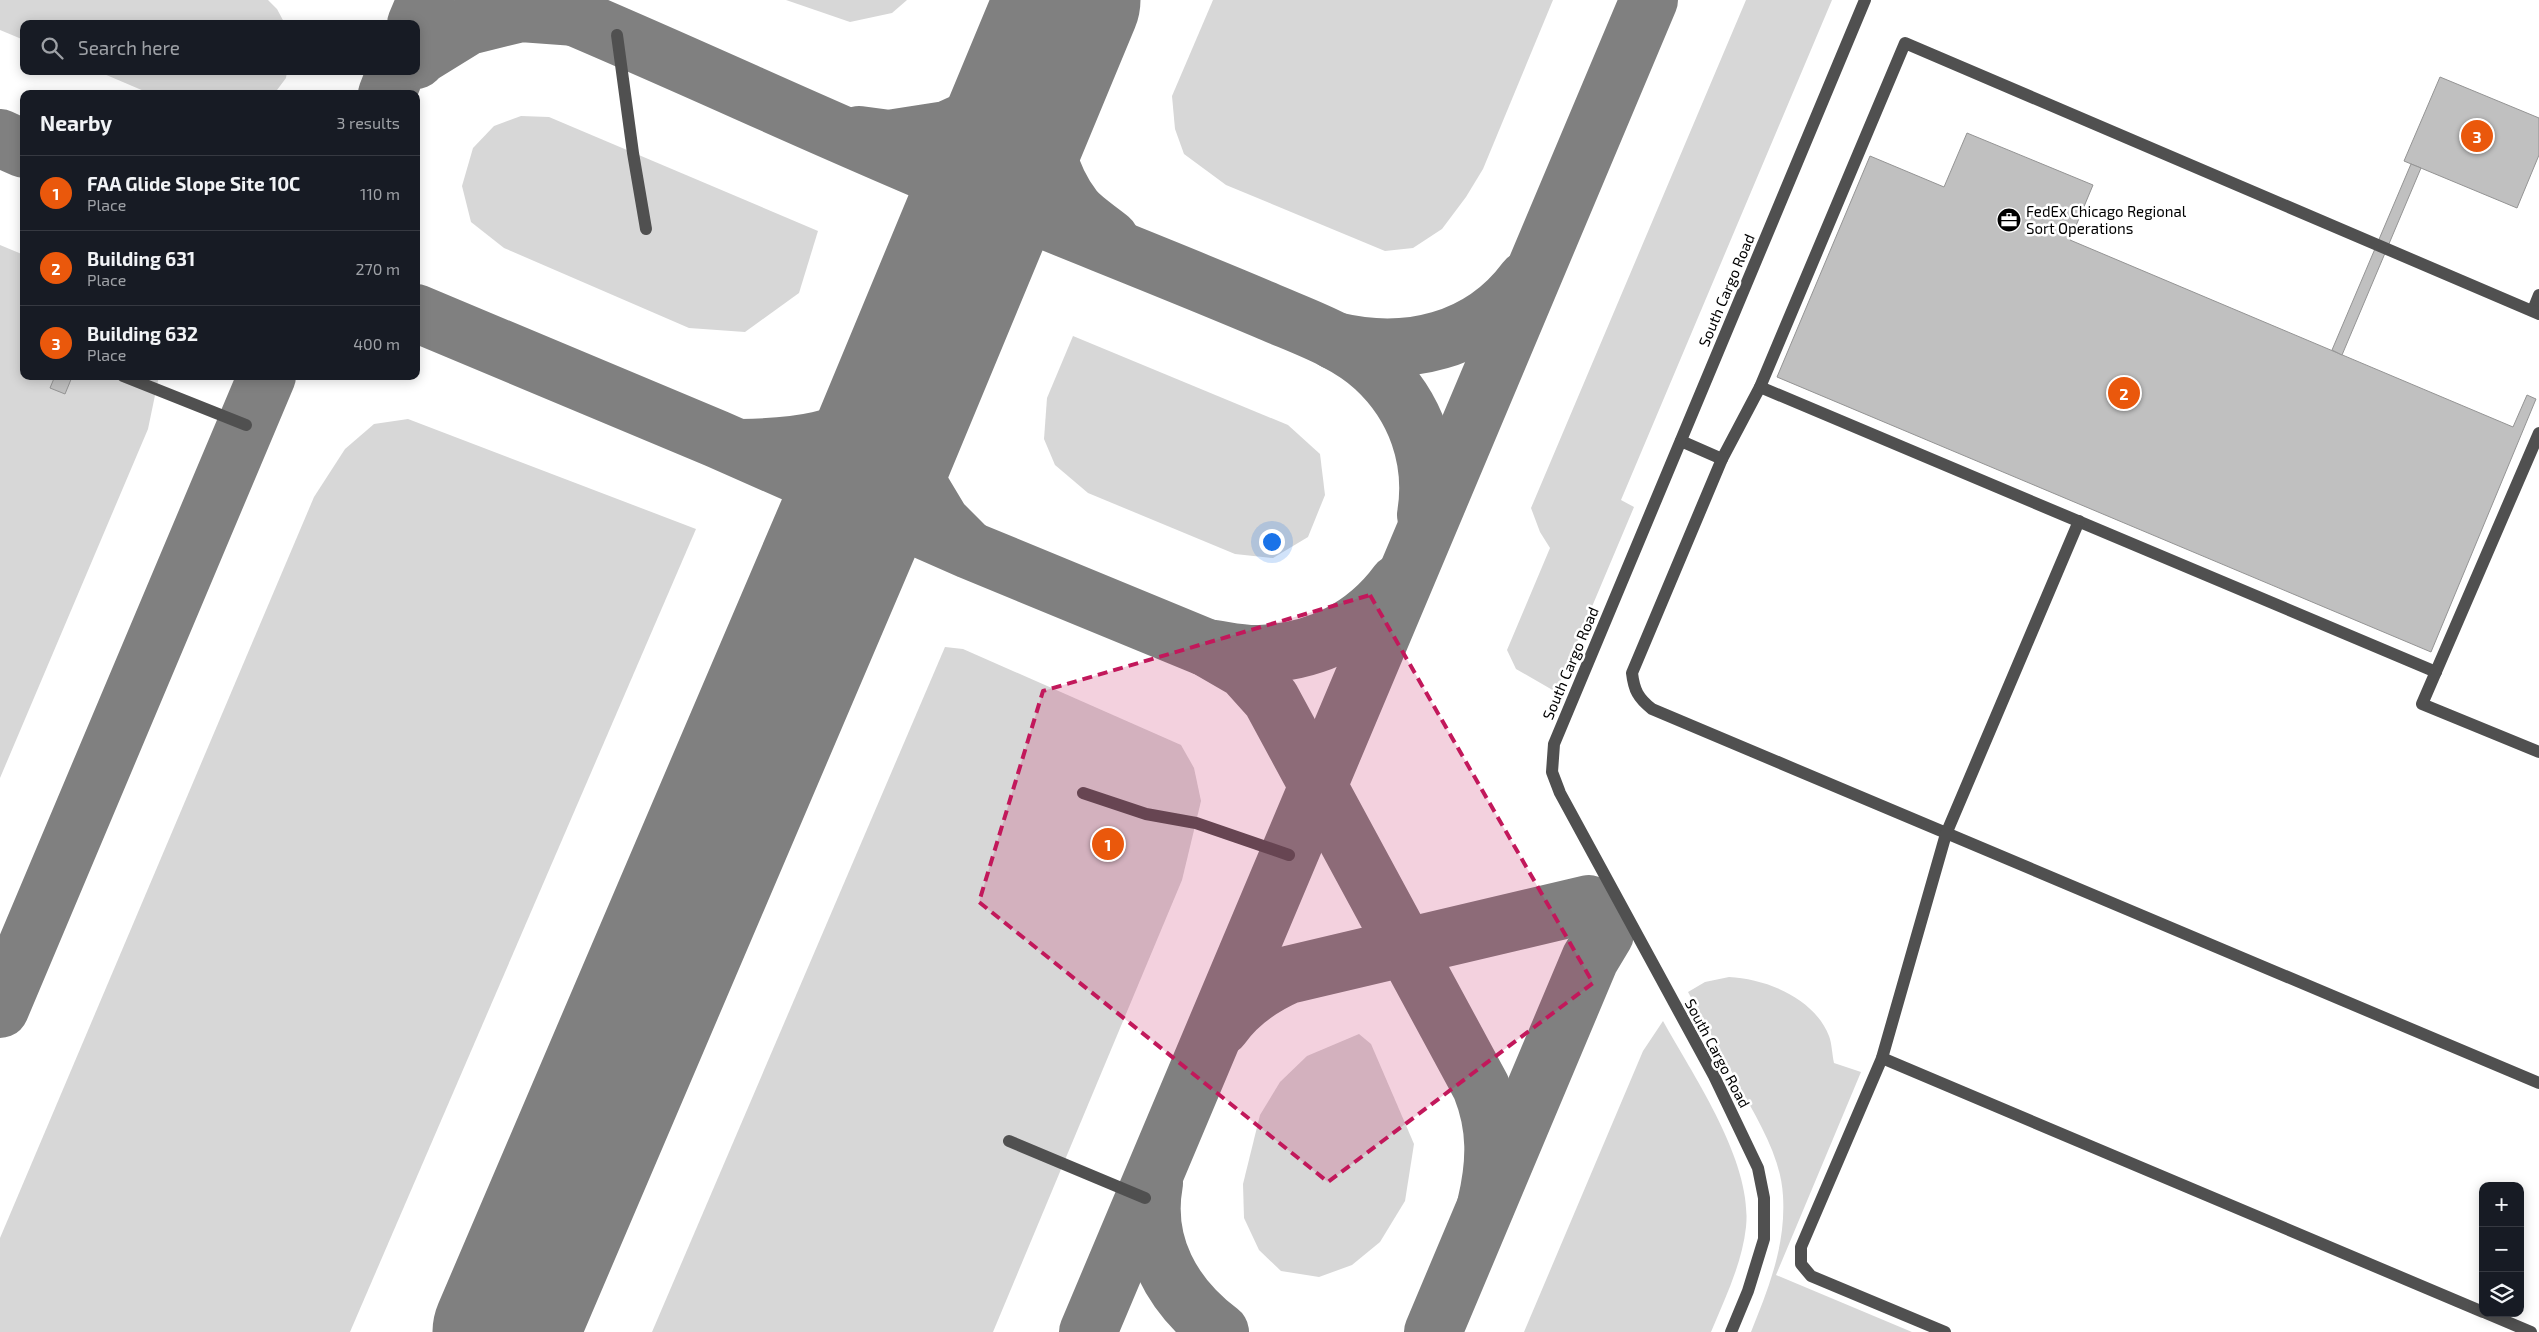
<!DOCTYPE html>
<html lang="en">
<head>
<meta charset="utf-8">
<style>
	body { margin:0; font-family:"Exo 2",sans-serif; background:#242831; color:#f1f3f6 }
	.controls { position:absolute; right:15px; bottom:15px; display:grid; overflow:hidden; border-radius:10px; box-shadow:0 2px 12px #0003 }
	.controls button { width:45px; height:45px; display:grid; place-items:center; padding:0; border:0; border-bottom:1px solid #363941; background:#171b24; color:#f1f3f6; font:25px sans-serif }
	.you { position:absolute; left:1271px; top:541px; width:18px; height:18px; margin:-12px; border:4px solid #fff; border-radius:50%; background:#1a73e8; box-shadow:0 0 0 8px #1a73e833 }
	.badge { display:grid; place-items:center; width:32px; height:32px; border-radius:50%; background:#ea580c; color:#fff; font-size:16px; font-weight:700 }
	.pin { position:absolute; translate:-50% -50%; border:2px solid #fff; box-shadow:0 1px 5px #0006 }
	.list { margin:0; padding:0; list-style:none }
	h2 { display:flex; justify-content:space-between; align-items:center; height:65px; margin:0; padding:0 20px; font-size:21px }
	h2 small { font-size:16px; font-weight:400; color:#9ea1a6 }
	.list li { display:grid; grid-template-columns:32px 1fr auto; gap:15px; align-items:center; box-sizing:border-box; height:75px; padding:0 20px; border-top:1px solid #363941 }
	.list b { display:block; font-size:19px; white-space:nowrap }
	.list p { margin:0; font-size:16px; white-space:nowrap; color:#9ea1a6 }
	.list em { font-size:16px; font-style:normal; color:#9ea1a6 }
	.icon { flex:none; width:28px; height:28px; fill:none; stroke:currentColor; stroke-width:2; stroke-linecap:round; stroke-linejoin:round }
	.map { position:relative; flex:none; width:2539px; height:1332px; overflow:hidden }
	.search { position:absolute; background:#171b24; box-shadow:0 2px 12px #0003; left:20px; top:20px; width:400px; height:55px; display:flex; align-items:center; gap:12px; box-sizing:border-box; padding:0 18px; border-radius:10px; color:#9ea1a6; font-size:19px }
	.panel { position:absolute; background:#171b24; box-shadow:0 2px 12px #0003; left:20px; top:90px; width:400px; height:290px; border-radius:10px }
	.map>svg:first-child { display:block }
</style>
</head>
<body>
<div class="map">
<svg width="2539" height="1332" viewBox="0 0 2539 1332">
	<rect width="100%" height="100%" fill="#fff"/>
	<g fill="#d7d7d7">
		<path d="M0,0h268l9,9 8,15h-261v16l-24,-10z"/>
		<path d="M786,0h121l-15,13 -42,9z"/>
		<path d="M1213,0h340l-70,169 -17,28 -24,32 -29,19 -28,3 -159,-66 -42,-31 -9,-25 -3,-33z"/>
		<path d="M1746,0h86l-211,500 13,7 -78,185 -40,-23 -9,-19 43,-102 -10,-16 -9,-24z"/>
		<path d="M97,71h190l-1,7 -12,16h-123z"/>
		<path d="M521,116l28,1 269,114 -19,62 -54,39 -56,-4 -185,-80 -33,-26 -9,-36 11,-38 21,-22z"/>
		<path d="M0,245l24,10v121h135l-11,53 -148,349z"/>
		<path d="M1073,336l215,89 32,29 5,41 -17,42 -35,21 -38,-4 -147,-61 -33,-28 -11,-26 3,-41z"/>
		<path d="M408,419l288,110 -346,803h-350v-94l314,-741 31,-48 29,-25z"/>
		<path d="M945,647l18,2 218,96 13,23 7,33 -19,79 -189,452h-341z"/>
		<path d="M1729,977c38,2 85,21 100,59 3,8 3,18 5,27l27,9 -85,203 136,57h-161c18,-45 35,-87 32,-136 -2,-41 -27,-78 -45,-113 -17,-30 -33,-60 -50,-91l17,-10z"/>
		<path d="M1663,1021c31,56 90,141 83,206 -4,37 -21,71 -35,105h-187l119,-281z"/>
		<path d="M1359,1034l12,10 43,100 -9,57 -25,41 -28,23 -33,12 -38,-6 -22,-21 -15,-32 -1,-34 17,-69 20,-33 27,-26z"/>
	</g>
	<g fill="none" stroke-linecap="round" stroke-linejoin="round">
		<g stroke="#808080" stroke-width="58">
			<path d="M534,0c152,63 301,135 454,197 92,38 185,74 277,113 36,16 80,30 110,58 41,38 60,92 51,147"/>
			<path d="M416,24l10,-24"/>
			<path d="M416,60l5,-5 47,-29 53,-13 55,4"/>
			<path d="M387,94l9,-23"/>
			<path d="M859,135l30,4 58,-9 44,-20 42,-29c7,45 12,91 41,128 9,11 24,20 36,30"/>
			<path d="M0,138l24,11"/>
			<path d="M416,313l301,126 252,111 238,98 38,22 26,29 210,388c16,40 15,76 5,118"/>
			<path d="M1335,341c71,17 145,1 191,-61"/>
			<path d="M741,448c51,-1 107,-5 146,-42 8,-8 15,-17 23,-26l-5,31 2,32 13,44 21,35 25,25"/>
			<path d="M1207,648c17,2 36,7 53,6 56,-2 105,-26 138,-71"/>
			<path d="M0,1009l267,-633"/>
			<path d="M1221,1027c17,-24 40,-40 67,-52l301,-71"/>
			<path d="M1154,1183c-11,61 18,113 66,149"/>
			<path d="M1088,1332l561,-1332"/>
			<path d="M1433,1332l157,-373 15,-25"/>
		</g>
		<path stroke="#808080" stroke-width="145" d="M505,1332l355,-831 208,-501"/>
	</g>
	<g fill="#c0c0c0" stroke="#949494">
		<path d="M2440,77l99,41v37l-22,53 -113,-47z"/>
		<path d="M1967,133l126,52 -23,55 443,187 14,-32 9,4 -105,253 -654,-275 93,-221 74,31z"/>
		<path d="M2411,164l10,4 -79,187 -10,-5z"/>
		<path d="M55,376l17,1 -7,17 -15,-6z"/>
		<path d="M1104,832l15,6 -8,18 -14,-6z"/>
	</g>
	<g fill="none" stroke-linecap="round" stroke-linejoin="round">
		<g stroke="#505050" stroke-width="12">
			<path d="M617,35l16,118 13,76"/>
			<path d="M2533,310l6,-15"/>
			<path d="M2539,314l-634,-271 -145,344 -38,72 -90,214c2,17 6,25 20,36l887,374"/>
			<path d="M123,376l123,49"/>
			<path d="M1760,387l676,285"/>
			<path d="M2539,433l-117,271 117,48"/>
			<path d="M1681,441l41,18"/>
			<path d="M1083,793l63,21 50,9 93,32"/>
			<path d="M1882,1058l601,254"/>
			<path d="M1009,1141l136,57"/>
			<path d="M2486,1313l45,19"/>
			<path d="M1731,1332l17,-41 16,-52v-41l-6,-30 -44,-92 -154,-283 -8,-21 2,-28 311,-744"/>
			<path d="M1945,1332l-134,-56 -10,-12v-17l81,-189 64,-224 133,-313"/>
		</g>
	</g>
	<path fill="#c2185b" fill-opacity="0.2" stroke="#c2185b" stroke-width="4" stroke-dasharray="10 6" stroke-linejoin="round" d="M1370,595l223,388 -265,199 -349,-280 64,-211z"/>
	<defs>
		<symbol id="office-disc" viewBox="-11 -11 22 22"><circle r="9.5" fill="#000" stroke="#fff"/><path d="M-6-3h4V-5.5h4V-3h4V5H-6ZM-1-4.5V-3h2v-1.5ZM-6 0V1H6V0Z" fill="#fff"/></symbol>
	</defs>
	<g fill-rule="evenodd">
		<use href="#office-disc" x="1995" y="206" width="28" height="28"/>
	</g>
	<g text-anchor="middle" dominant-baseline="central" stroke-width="5" stroke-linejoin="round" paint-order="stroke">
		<g font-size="15" fill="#000" stroke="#fff" text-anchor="start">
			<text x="2026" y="211">FedEx Chicago Regional<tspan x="2026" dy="17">Sort Operations</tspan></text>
		</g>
		<g font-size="15" fill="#000" stroke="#fff">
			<text transform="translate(1726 290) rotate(-67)">South Cargo Road</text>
			<text transform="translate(1570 663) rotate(-67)">South Cargo Road</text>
			<text transform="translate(1718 1053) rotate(62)">South Cargo Road</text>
		</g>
	</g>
</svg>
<div class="controls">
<button>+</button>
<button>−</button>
<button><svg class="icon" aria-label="layers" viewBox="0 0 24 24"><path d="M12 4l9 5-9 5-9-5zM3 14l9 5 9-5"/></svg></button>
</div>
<div class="you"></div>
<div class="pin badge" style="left:1108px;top:844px">1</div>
<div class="pin badge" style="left:2124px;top:393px">2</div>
<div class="pin badge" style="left:2477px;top:136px">3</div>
<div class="search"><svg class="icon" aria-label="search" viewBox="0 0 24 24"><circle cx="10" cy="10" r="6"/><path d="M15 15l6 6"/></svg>Search here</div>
<section class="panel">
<h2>Nearby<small>3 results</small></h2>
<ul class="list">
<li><span class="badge">1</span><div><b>FAA Glide Slope Site 10C</b><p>Place</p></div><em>110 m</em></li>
<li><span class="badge">2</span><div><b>Building 631</b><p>Place</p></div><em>270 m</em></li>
<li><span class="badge">3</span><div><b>Building 632</b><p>Place</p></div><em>400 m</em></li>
</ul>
</section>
</div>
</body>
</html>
